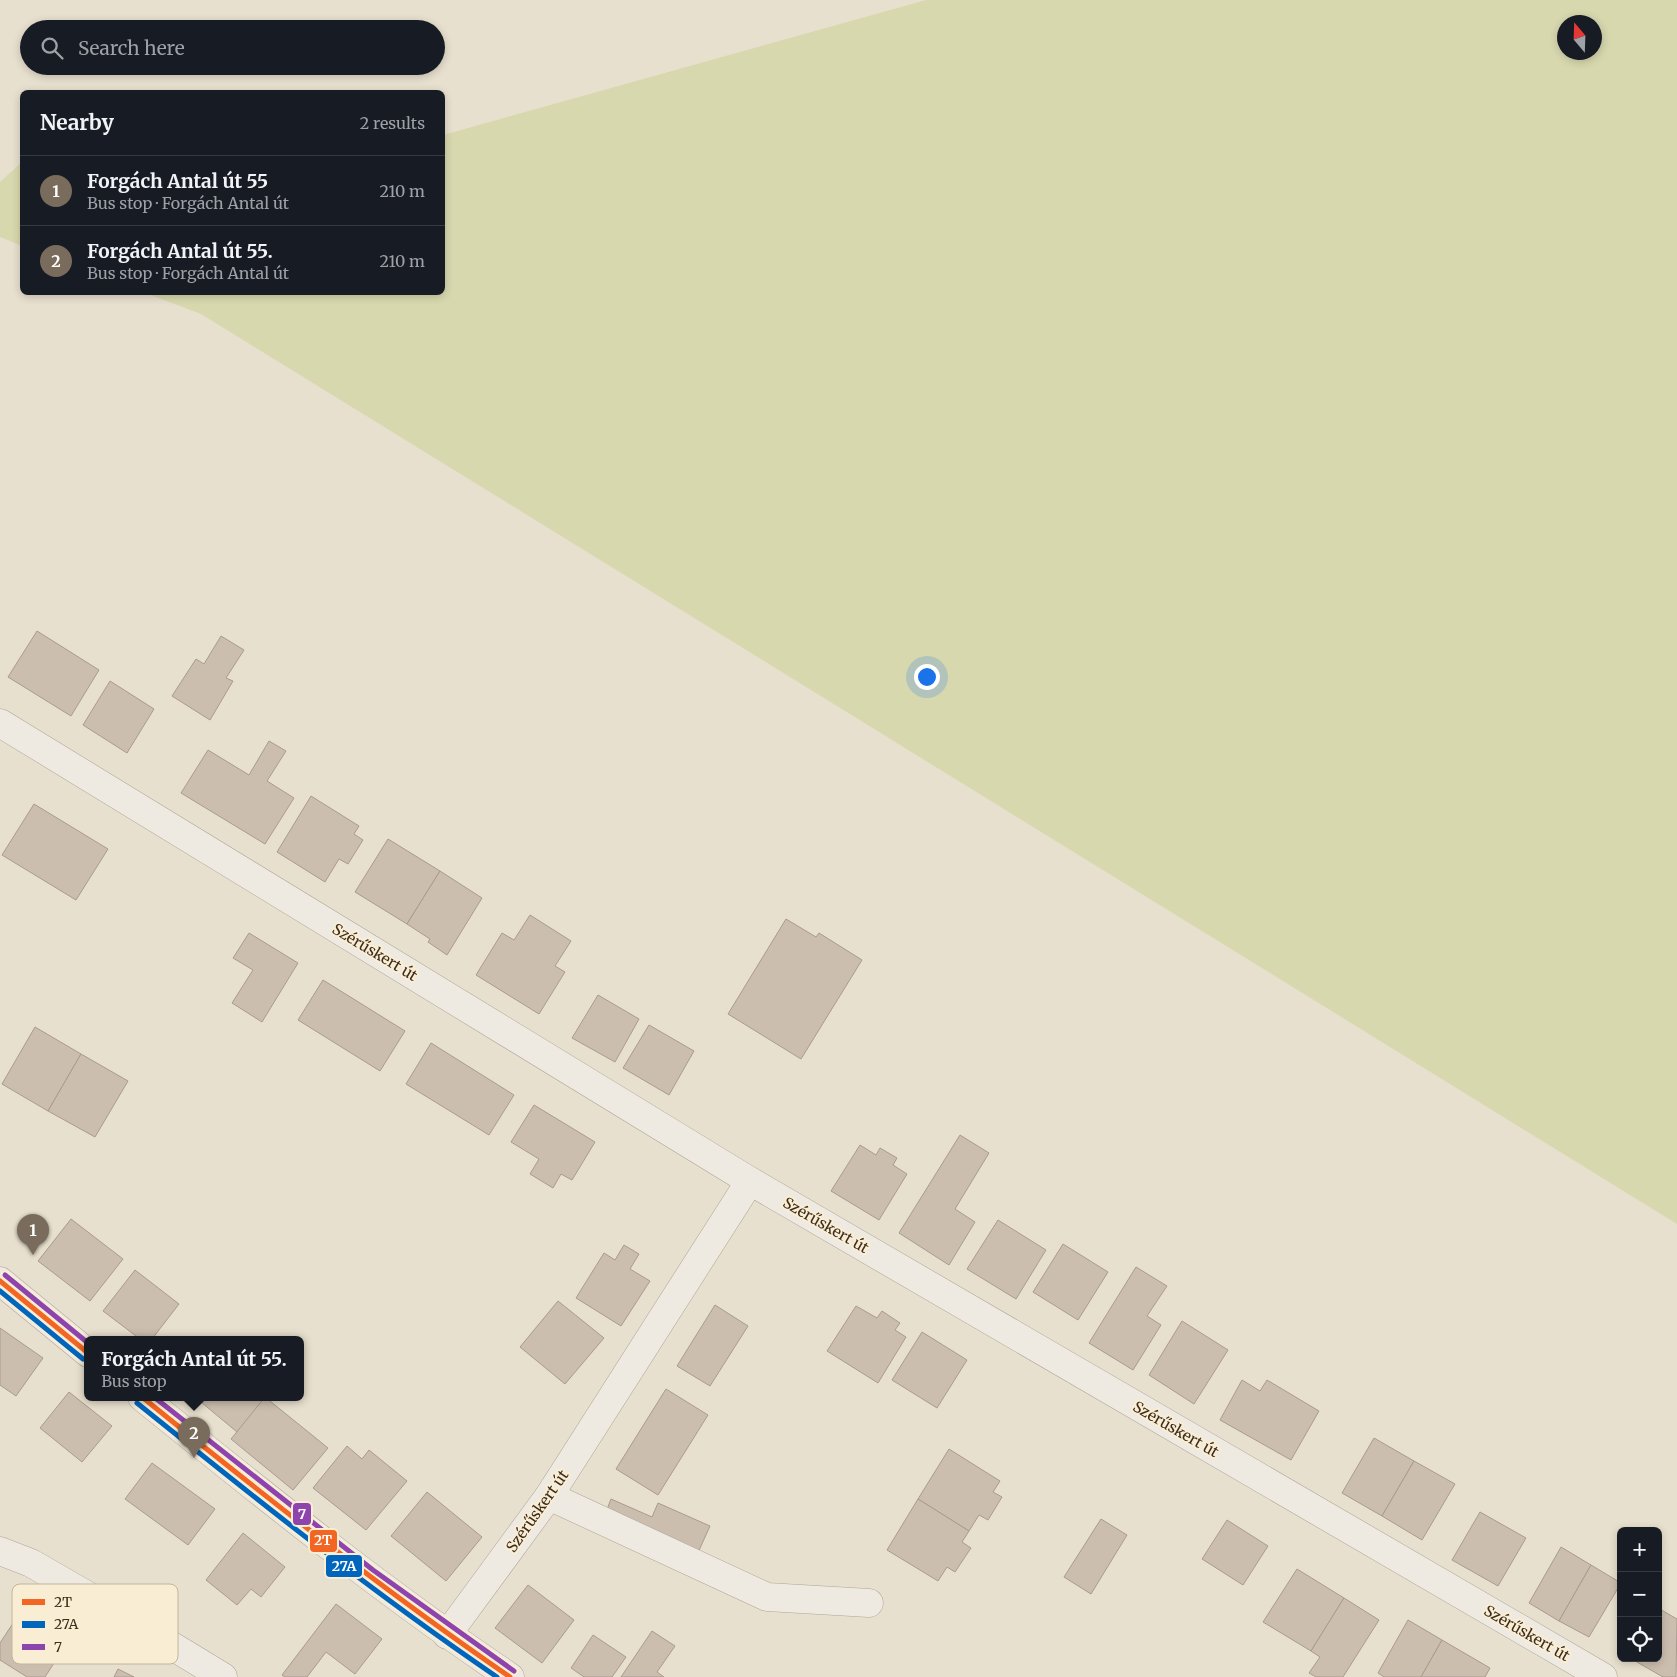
<!DOCTYPE html>
<html lang="en">
<head>
<meta charset="utf-8">
<style>
	body { margin:0; font-family:Merriweather,serif; background:#20242c; color:#f1f3f6 }
	.controls { position:absolute; right:15px; bottom:15px; display:grid; overflow:hidden; border-radius:8px; box-shadow:0 2px 8px #0003 }
	.controls button { width:45px; height:45px; display:grid; place-items:center; padding:0; border:0; border-bottom:1px solid #363941; background:#171b24; color:#f1f3f6; font:25px sans-serif }
	.compass { position:absolute; left:1557px; top:15px; width:45px; height:45px; border-radius:50%; background:#171b24; box-shadow:0 2px 8px #0003; rotate:341deg }
	.you { position:absolute; left:926px; top:676px; width:18px; height:18px; margin:-12px; border:4px solid #fff; border-radius:50%; background:#1a73e8; box-shadow:0 0 0 8px #1a73e833 }
	.badge { display:grid; place-items:center; width:32px; height:32px; border-radius:50%; background:#7a6c5c; color:#fff; font-size:16px; font-weight:700 }
	.pin { position:absolute; translate:-50% -41px; filter:drop-shadow(0 1px 2px #0008) }
	.pin::after { content:''; position:absolute; top:26px; width:18px; height:15px; background:inherit; clip-path:polygon(0 0,100% 0,50% 100%) }
	.popup { position:absolute; left:84px; top:1336px; width:220px; height:65px; box-sizing:border-box; display:grid; place-content:center; border-radius:8px; background:#171b24; filter:drop-shadow(0 1px 4px #0005); font-size:16px; white-space:nowrap; color:#9ea1a6 }
	.popup b { font-size:19px; color:#f1f3f6 }
	.popup::after { content:''; position:absolute; left:50%; top:100%; margin-left:-10px; border:10px solid transparent; border-top-color:#171b24 }
	.list { margin:0; padding:0; list-style:none }
	h2 { display:flex; justify-content:space-between; align-items:center; height:65px; margin:0; padding:0 20px; font-size:21px }
	h2 small { font-size:16px; font-weight:400; color:#9ea1a6 }
	.list li { display:grid; grid-template-columns:32px 1fr auto; gap:15px; align-items:center; box-sizing:border-box; height:70px; padding:0 20px; border-top:1px solid #363941 }
	.list b { display:block; font-size:19px; white-space:nowrap }
	.list p { margin:0; font-size:16px; white-space:nowrap; color:#9ea1a6 }
	.list em { font-size:16px; font-style:normal; color:#9ea1a6 }
	.icon { flex:none; width:28px; height:28px; fill:none; stroke:currentColor; stroke-width:2; stroke-linecap:round; stroke-linejoin:round }
	.map { position:relative; flex:none; width:1677px; height:1677px; overflow:hidden }
	.search { position:absolute; background:#171b24; box-shadow:0 2px 8px #0003; left:20px; top:20px; width:425px; height:55px; display:flex; align-items:center; gap:12px; box-sizing:border-box; padding:0 18px; border-radius:28px; color:#9ea1a6; font-size:19px }
	.panel { position:absolute; background:#171b24; box-shadow:0 2px 8px #0003; left:20px; top:90px; width:425px; height:205px; border-radius:8px }
	.map>svg:first-child { display:block }
</style>
</head>
<body>
<div class="map">
<svg width="1677" height="1677" viewBox="0 0 1677 1677">
	<rect width="100%" height="100%" fill="#e8e0ce"/>
	<g fill="#d8d8af" fill-rule="evenodd">
		<path d="M926,0h751v1224l-1476,-910 -56,-21 297,-1 1,-157zM1564,22h30v30h-30z"/>
		<path d="M22,162v84l-22,-9v-55z"/>
	</g>
	<g fill="#ccbeaf" stroke="#a99b8d">
		<path d="M37,631l62,39 -28,46 -63,-39z"/>
		<path d="M221,636l23,14 -18,28 7,3 -23,39 -38,-24 24,-37 8,5z"/>
		<path d="M110,681l44,28 -27,44 -44,-28z"/>
		<path d="M269,741l17,10 -19,30 27,17 -29,46 -84,-51 27,-43 41,25z"/>
		<path d="M311,796l48,30 -5,8 9,6 -15,24 -9,-5 -14,23 -48,-30z"/>
		<path d="M34,804l74,45 -32,51 -74,-45z"/>
		<path d="M388,839l52,32 -33,53 -52,-32z"/>
		<path d="M440,871l42,27 -35,57 -19,-13 2,-3 -23,-15z"/>
		<path d="M530,915l41,26 -16,25 10,6 -26,42 -63,-39 26,-42 12,7z"/>
		<path d="M786,919l30,18 3,-4 43,27 -61,99 -73,-45z"/>
		<path d="M249,933l49,30 -36,59 -30,-19 21,-33 -20,-12z"/>
		<path d="M323,980l82,51 -25,40 -82,-51z"/>
		<path d="M598,995l41,24 -24,43 -43,-24z"/>
		<path d="M649,1025l45,26 -25,44 -46,-27z"/>
		<path d="M35,1027l46,27 -33,57 -46,-27z"/>
		<path d="M431,1043l83,52 -25,40 -83,-51z"/>
		<path d="M81,1054l47,27 -33,56 -47,-26z"/>
		<path d="M534,1105l61,37 -23,38 -11,-6 -8,14 -23,-14 9,-15 -28,-17z"/>
		<path d="M960,1135l29,18 -34,56 20,13 -26,43 -50,-32z"/>
		<path d="M860,1145l16,10 4,-7 17,10 -4,7 14,9 -28,46 -48,-29z"/>
		<path d="M71,1219l52,40 -33,42 -52,-40z"/>
		<path d="M998,1220l48,30 -30,49 -49,-30z"/>
		<path d="M1063,1244l45,28 -30,48 -45,-28z"/>
		<path d="M624,1245l15,9 -9,15 20,12 -29,45 -45,-28 28,-45 11,7z"/>
		<path d="M1136,1267l31,19 -20,30 14,9 -28,45 -44,-27z"/>
		<path d="M135,1270l44,34 -27,35h-12l-37,-28z"/>
		<path d="M558,1301l46,37 -39,46 -45,-37z"/>
		<path d="M715,1305l33,21 -38,60 -33,-20z"/>
		<path d="M856,1306l21,12 5,-7 18,12 -5,7 11,7 -28,46 -51,-32z"/>
		<path d="M1182,1321l46,29 -34,54 -45,-29z"/>
		<path d="M0,1328l43,30 -27,38 -16,-11z"/>
		<path d="M922,1332l45,28 -30,48 -45,-28z"/>
		<path d="M1242,1380l18,11 7,-11 52,31 -28,49 -71,-40z"/>
		<path d="M666,1389l42,26 -50,80 -42,-26z"/>
		<path d="M69,1392l43,34 -30,36 -42,-34z"/>
		<path d="M195,1397h71l-29,35z"/>
		<path d="M265,1397l63,51 -35,42 -62,-51z"/>
		<path d="M1374,1438l40,23 -32,55 -40,-23z"/>
		<path d="M347,1446l15,13 7,-9 38,31 -41,49 -53,-42z"/>
		<path d="M949,1449l51,32 -7,11 9,5 -14,23 -9,-5 -10,16 -51,-32z"/>
		<path d="M1414,1461l41,23 -33,56 -40,-24z"/>
		<path d="M152,1463l63,46 -27,36 -63,-46z"/>
		<path d="M427,1492l55,45 -36,44 -55,-45z"/>
		<path d="M611,1499l41,18 6,-14 52,23 -14,31 -92,-40z"/>
		<path d="M918,1499l51,32 -7,11 9,6 -16,24 -8,-5 -9,14 -51,-31z"/>
		<path d="M1480,1512l46,26 -28,48 -46,-26z"/>
		<path d="M1101,1519l26,16 -36,59 -27,-17z"/>
		<path d="M1227,1520l41,26 -25,39 -41,-26z"/>
		<path d="M243,1533l42,34 -24,30 -10,-8 -14,16 -31,-25z"/>
		<path d="M1561,1547l30,18 -32,56 -30,-18z"/>
		<path d="M1591,1565l30,18 -32,54 -30,-16z"/>
		<path d="M1297,1569l47,29 -33,53 -48,-29z"/>
		<path d="M528,1585l46,35 -32,43 -47,-35z"/>
		<path d="M1344,1598l35,22 -36,57h-27l-7,-4 11,-16 -9,-6z"/>
		<path d="M336,1604l46,35 -27,35 -29,-22 -19,25h-22l-3,-2z"/>
		<path d="M23,1608l47,30 -25,39h-18l-27,-17v-17z"/>
		<path d="M1658,1608l19,11 -1,58h-13l-33,-19h28z"/>
		<path d="M1408,1620l34,20 -21,37h-37l-6,-4z"/>
		<path d="M652,1631l23,15 -18,26 7,5h-43z"/>
		<path d="M593,1635l33,22 -14,20h-28l-13,-9z"/>
		<path d="M1442,1640l48,28 -5,9h-64z"/>
		<path d="M118,1669l16,8h-20z"/>
	</g>
	<g fill="none" stroke-linecap="round" stroke-linejoin="round">
		<defs>
			<g id="minor">
				<path d="M0,723l750,458 853,496"/>
				<path d="M549,1496l218,101 102,6"/>
				<path d="M0,1551l31,12 85,49 107,65"/>
				<path d="M447,1635l102,-139 201,-315"/>
			</g>
			<g id="tertiary">
				<path d="M0,1281l88,72"/>
				<path d="M142,1397c120,97 240,194 368,280"/>
			</g>
		</defs>
		<use href="#minor" stroke="#ada597" stroke-width="29"/>
		<use href="#tertiary" stroke="#ada597" stroke-width="29"/>
		<use href="#minor" stroke="#efeae1" stroke-width="28"/>
		<use href="#tertiary" stroke="#efeae1" stroke-width="28"/>
		<defs>
			<g id="bus-1">
				<path d="M0,1281l88,72"/>
				<path d="M142,1397c120,97 241,193 368,280"/>
			</g>
			<g id="bus-2">
				<path d="M0,1291l83,68"/>
				<path d="M137,1403c118,95 235,189 360,274"/>
			</g>
			<g id="bus-3">
				<path d="M5,1275l83,68"/>
				<path d="M154,1397l219,173 141,101"/>
			</g>
		</defs>
		<use href="#bus-1" stroke="#f9eed4" stroke-width="9"/>
		<use href="#bus-2" stroke="#f9eed4" stroke-width="9"/>
		<use href="#bus-3" stroke="#f9eed4" stroke-width="9"/>
		<use href="#bus-1" stroke="#f26522" stroke-width="5"/>
		<use href="#bus-2" stroke="#0065bd" stroke-width="5"/>
		<use href="#bus-3" stroke="#8e44ad" stroke-width="5"/>
	</g>
	<g text-anchor="middle" dominant-baseline="central" stroke-width="4" stroke-linejoin="round" paint-order="stroke">
		<g font-size="15" fill="#3e2d1e" stroke="#f9eed4">
			<text transform="translate(375 952) rotate(31)">Szérűskert út</text>
			<text transform="translate(826 1225) rotate(30)">Szérűskert út</text>
			<text transform="translate(1176 1429) rotate(30)">Szérűskert út</text>
			<text transform="translate(537 1511) rotate(-55)">Szérűskert út</text>
			<text transform="translate(1527 1633) rotate(30)">Szérűskert út</text>
		</g>
	</g>
	<rect x="12" y="1584" width="166" height="80" rx="8" fill="#f9eed4" stroke="#c1b49d" stroke-width="1"/>
	<rect x="22" y="1599" width="23" height="6" fill="#f26522"/>
	<rect x="22" y="1621" width="23" height="7" fill="#0065bd"/>
	<rect x="22" y="1644" width="23" height="6" fill="#8e44ad"/>
	<g font-size="14" fill="#3e2d1e">
		<text x="54" y="1607">2T</text>
		<text x="54" y="1629">27A</text>
		<text x="54" y="1652">7</text>
	</g>
	<g stroke="#f9eed4" stroke-width="2">
		<rect x="292" y="1502" width="20" height="24" rx="5" fill="#8e44ad"/>
		<rect x="309" y="1529" width="29" height="24" rx="5" fill="#f26522"/>
		<rect x="325" y="1554" width="38" height="24" rx="5" fill="#0065bd"/>
	</g>
	<g font-size="14" text-anchor="middle" font-weight="bold" fill="#fff">
		<text x="302" y="1519">7</text>
		<text x="323" y="1545">2T</text>
		<text x="344" y="1571">27A</text>
	</g>
</svg>
<div class="controls">
<button>+</button>
<button>−</button>
<button><svg class="icon" aria-label="locate" viewBox="0 0 24 24"><circle cx="12" cy="12" r="6"/><path d="M12 2v4M12 18v4M2 12h4M18 12h4"/></svg></button>
</div>
<svg class="compass" viewBox="-18 -18 36 36"><path d="M0-13l5 13h-10z" fill="#e53935"/><path d="M0 13l5-13h-10z" fill="#9ea1a6"/></svg>
<div class="you"></div>
<div class="pin badge" style="left:33px;top:1255px">1</div>
<div class="pin badge" style="left:194px;top:1458px">2</div>
<div class="popup"><b>Forgách Antal út 55.</b>Bus stop</div>
<div class="search"><svg class="icon" aria-label="search" viewBox="0 0 24 24"><circle cx="10" cy="10" r="6"/><path d="M15 15l6 6"/></svg>Search here</div>
<section class="panel">
<h2>Nearby<small>2 results</small></h2>
<ul class="list">
<li><span class="badge">1</span><div><b>Forgách Antal út 55</b><p>Bus stop · Forgách Antal út</p></div><em>210 m</em></li>
<li><span class="badge">2</span><div><b>Forgách Antal út 55.</b><p>Bus stop · Forgách Antal út</p></div><em>210 m</em></li>
</ul>
</section>
</div>
</body>
</html>
